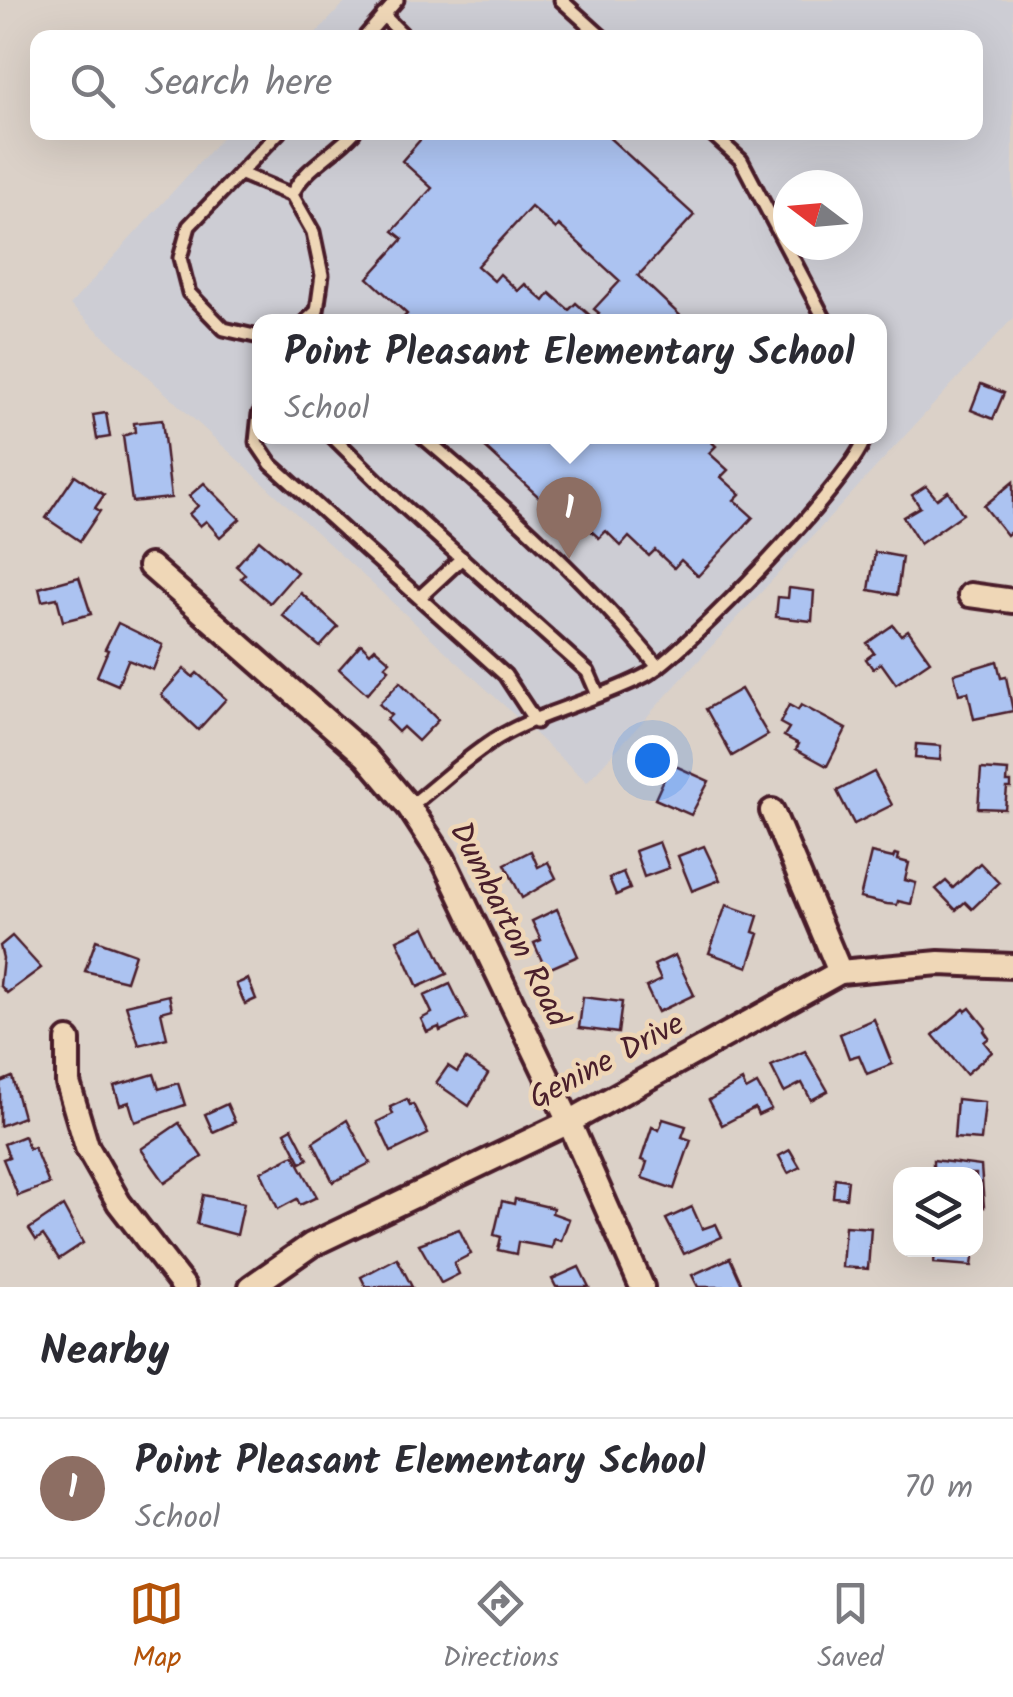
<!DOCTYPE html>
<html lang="en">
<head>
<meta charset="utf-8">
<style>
	body { margin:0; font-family:Kalam,sans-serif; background:#f7f7f7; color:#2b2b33 }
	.controls { position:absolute; right:30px; bottom:30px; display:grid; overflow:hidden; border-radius:20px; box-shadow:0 10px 40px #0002 }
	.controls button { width:90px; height:90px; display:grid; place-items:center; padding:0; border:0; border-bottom:2px solid #e1e1e2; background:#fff; color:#2b2b33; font:50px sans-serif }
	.compass { position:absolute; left:773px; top:170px; width:90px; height:90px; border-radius:50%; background:#fff; box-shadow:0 10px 40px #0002; rotate:286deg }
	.you { position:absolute; left:652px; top:760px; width:35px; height:35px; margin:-25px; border:8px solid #fff; border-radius:50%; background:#1a73e8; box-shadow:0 0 0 15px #1a73e833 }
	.badge { display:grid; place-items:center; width:65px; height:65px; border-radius:50%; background:#b45309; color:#fff; font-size:32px; font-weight:700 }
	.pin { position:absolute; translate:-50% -82px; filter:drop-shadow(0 2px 5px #0008) }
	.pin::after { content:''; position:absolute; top:52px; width:35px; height:30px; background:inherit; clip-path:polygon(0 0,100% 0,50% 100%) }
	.popup { position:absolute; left:252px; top:314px; width:635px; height:130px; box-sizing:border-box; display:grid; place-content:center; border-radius:20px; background:#fff; filter:drop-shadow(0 2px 8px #0005); font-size:32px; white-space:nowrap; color:#7c7c81 }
	.popup b { font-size:38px; color:#2b2b33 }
	.popup::after { content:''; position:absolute; left:50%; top:100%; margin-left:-20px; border:20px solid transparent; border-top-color:#fff }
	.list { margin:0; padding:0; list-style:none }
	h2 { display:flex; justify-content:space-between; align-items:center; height:130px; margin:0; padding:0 40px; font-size:42px }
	h2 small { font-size:32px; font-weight:400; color:#7c7c81 }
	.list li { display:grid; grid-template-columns:65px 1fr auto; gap:30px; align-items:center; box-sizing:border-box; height:140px; padding:0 40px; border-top:2px solid #e1e1e2 }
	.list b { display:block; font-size:38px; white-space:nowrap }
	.list p { margin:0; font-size:32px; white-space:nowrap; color:#7c7c81 }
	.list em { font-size:32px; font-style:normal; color:#7c7c81 }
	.icon { flex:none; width:55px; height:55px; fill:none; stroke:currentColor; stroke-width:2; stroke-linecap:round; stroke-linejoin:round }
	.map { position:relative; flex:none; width:1013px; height:1287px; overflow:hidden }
	.search { position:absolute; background:#fff; box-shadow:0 10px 40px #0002; left:30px; right:30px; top:30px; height:110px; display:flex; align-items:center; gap:25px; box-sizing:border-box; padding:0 35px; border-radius:20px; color:#7c7c81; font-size:38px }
	.sheet { height:270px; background:#fff }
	nav { display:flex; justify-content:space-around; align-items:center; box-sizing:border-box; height:140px; border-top:2px solid #e1e1e2; background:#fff; font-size:28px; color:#7c7c81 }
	nav a { display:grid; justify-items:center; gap:5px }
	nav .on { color:#b45309 }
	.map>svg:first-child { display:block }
</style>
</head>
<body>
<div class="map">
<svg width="1013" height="1287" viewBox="0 0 1013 1287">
	<rect width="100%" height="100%" fill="#dbd1c8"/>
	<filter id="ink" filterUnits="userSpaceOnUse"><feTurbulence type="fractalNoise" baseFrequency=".01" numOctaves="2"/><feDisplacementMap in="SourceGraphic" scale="20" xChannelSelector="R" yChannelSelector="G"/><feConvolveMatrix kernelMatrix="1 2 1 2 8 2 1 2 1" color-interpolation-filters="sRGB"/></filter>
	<g filter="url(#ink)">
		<path fill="#cdcdd4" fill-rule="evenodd" d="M347,0h666v318l-426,464 -517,-477 156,-172 750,-1v-94l-663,-1zM788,185h60v60h-60zM259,322h620v114h-620z"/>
		<g fill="#acc3f1" stroke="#4a1f2b" stroke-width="2.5" fill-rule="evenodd">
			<path d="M427,132h176l91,83 -56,61 49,46h-277l-6,-5 3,-3 -39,-36 35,-39 -10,-8 39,-43 -30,-27zM531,207l25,22 3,-4 61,56 -26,28 5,4 -5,6 -18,-16 -7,7 -19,-17 -6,8 -19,-17 -7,7 -18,-17 -6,7 -17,-15z"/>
			<path d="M981,384l23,9 -11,26 -22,-9z"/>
			<path d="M106,413l4,24 -13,2 -4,-24z"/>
			<path d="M162,420l9,78 -39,4 -9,-66 12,-4 -1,-9z"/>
			<path d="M486,436h219l11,10 -7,7 19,17 -7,7 19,17 -6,6 19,17 -55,59 -17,-16 -7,8 -19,-18 -6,6 -20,-19 -8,9 -15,-15 -7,7 -19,-17 -6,8 -92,-84z"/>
			<path d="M75,475l29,20 -9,13 5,3 -20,30 -34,-23z"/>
			<path d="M1013,482v48l-6,5 -23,-29z"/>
			<path d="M204,483l36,36 -20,18 -14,-16 -6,5 -11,-12 9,-8 -9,-10z"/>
			<path d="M926,486l11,13 11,-8 15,23 -43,30 -17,-27 17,-10 -8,-12z"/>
			<path d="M259,540l38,32 -27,31 -29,-25 4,-4 -9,-8z"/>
			<path d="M875,552l27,5 -5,38 -28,-5z"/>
			<path d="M79,577l12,37 -28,7 -6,-23 -15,3 -3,-13z"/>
			<path d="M789,588l25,3 -2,30 -36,-4 2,-20 10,1z"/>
			<path d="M301,593l37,34 -18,20 -38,-32z"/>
			<path d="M118,623l45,22 -10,25 -25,-10 -10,25 -21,-9 11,-26 -3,-1z"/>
			<path d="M893,625l8,10 7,-5 22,31 -34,23 -15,-21 -8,6 -7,-10 8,-6 -7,-10z"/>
			<path d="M361,644l9,9 5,-5 15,13 -5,5 4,3 -22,25 -28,-25z"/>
			<path d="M997,661l4,17 5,-1 7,34 -39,8 -6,-27 -9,2 -5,-20z"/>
			<path d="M184,669l9,8 4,-4 29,26 -28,31 -37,-35z"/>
			<path d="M400,682l38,38 -20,21 -15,-14 -5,5 -12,-12 5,-5 -12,-11z"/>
			<path d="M741,689l27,46 -36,21 -26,-47z"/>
			<path d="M789,705l9,5 3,-5 45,24 -19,37 -31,-17 3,-5 -15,-8 5,-8 -9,-5z"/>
			<path d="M916,744l25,2 -1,14 -25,-2z"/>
			<path d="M671,764l38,17 -18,34 -36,-16z"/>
			<path d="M981,769l27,2 -1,11h4v6h-4l-2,21 -27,-1z"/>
			<path d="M874,772l18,33 -38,19 -17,-33z"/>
			<path d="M659,842l10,26 -25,9 -9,-26z"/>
			<path d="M704,846l16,34 -28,11 -14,-35z"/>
			<path d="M531,851l7,16 10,-5 8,16 -34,20 -17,-34z"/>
			<path d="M871,853l22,5 2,-4 4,1 -1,5 11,3 -4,17 11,3 -5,21 -13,-3 -1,4 -10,-1 -27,-6z"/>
			<path d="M980,863l19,20 -27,26 -7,-7 -9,8 -20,-21 10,-8 7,7z"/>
			<path d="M623,872l7,17 -14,6 -7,-17z"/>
			<path d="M726,905l32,11 -5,16 6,2 -11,33 -39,-14z"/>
			<path d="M557,909l21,47 -32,14 -12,-27 7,-3 -9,-19z"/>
			<path d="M425,927l22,47 -29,13 -21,-47z"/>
			<path d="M12,936l29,32 -34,25 -7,-8 3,-27 -3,-12z"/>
			<path d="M96,940l39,14 -9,27 -41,-10z"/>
			<path d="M675,955l19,40 -36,17 -12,-25 15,-7 -7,-15z"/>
			<path d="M248,979l8,20 -11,5 -9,-20z"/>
			<path d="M450,984l17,35 -27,12 -1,-4 -12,5 -6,-13 11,-6 -8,-17z"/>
			<path d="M169,995l3,14 -11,3 6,26 -28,7 -13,-40z"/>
			<path d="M583,997l39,5 -4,31 -39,-5z"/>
			<path d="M970,1008l16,20 -2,3 5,7 -5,4 8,10 -26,22 -33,-39 31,-26 2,2z"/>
			<path d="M874,1019l18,45 -25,10 -8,-19 -10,3 -9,-24z"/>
			<path d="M805,1051l23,40 -17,9 -9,-17 -18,9 -13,-26z"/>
			<path d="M466,1059l22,15 -19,32 -33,-23 12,-17 9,6z"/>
			<path d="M154,1074l5,15 19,-6 7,22 -50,17 -6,-20 -9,3 -6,-19z"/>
			<path d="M12,1077l11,40 -23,9v-44z"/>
			<path d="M742,1081l4,9 11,-6 14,25 -13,6 -3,-7 -33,17 -13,-25z"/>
			<path d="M407,1099l3,6 3,-1 15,30 -37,18 -14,-30 16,-8 -3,-7z"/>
			<path d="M957,1099l28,3 -4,38 -27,-2z"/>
			<path d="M227,1104l8,18 -22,10 -8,-18z"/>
			<path d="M663,1119l23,7 -4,11 9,3 -17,49 -32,-11 5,-16 -6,-2 11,-33 7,3z"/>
			<path d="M347,1120l23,43 -37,19 -20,-40z"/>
			<path d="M179,1123l23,34 -37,26 -24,-34z"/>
			<path d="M292,1128l16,31 -7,4 -16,-31z"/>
			<path d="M24,1136l5,13 5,-2 15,37 -31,12 -15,-37 6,-2 -5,-13z"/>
			<path d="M790,1150l10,17 -12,6 -9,-17z"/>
			<path d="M294,1155l23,42 -17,8 -3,-6 -19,10 -17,-37z"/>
			<path d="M933,1160l48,6 3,41 -8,-1v-32h-43z"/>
			<path d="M835,1178l13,2 -2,18 -13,-1z"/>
			<path d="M203,1195l41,8 -7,32 -40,-11z"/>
			<path d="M515,1199l38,9 -1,5 17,6 -8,22 -7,-2 -2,9 -34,-6 -2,12 -18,-4 3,-13 -7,-2 8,-34 12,3z"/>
			<path d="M63,1206l20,37 -24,16 -16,-24 -7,5 -7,-11z"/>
			<path d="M692,1207l10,22 14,-5 6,13 -38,17 -18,-35z"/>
			<path d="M845,1226l26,2 -3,41 -26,-2z"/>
			<path d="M459,1229l12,25 -17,9 5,11 -18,9 -22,-39z"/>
			<path d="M935,1250h39l-2,16 -38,-3z"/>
			<path d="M397,1258l15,29h-46l-5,-10z"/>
			<path d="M730,1258l13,29h-45l-6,-12z"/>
			<path d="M579,1267l10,20h-33l-4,-8z"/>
		</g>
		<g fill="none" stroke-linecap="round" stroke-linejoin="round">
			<defs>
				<g id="service">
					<path d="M561,0l42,38"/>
					<path d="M383,15l23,23"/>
					<path d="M364,38l33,-38"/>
					<path d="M710,132l31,28 85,162"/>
					<path d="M241,174l51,21 21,37 9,43 -5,36 -12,11"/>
					<path d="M292,195c10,-26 43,-41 62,-63"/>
					<path d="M259,337l-35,-8 -35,-36 -9,-35 9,-32 90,-94"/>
					<path d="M259,414l-3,28 15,22 234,211 31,47"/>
					<path d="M332,436l66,65 190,171 10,23"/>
					<path d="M422,436c84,71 167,146 236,231"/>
					<path d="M420,597l42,-39"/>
					<path d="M409,807c29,-22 58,-51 90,-70 42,-25 102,-38 147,-62 36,-19 215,-204 219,-239"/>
				</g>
				<g id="minor">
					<path d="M150,566l216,190 43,51 34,52 126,263 73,165"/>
					<path d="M970,595l43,6"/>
					<path d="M772,811l68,161"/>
					<path d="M68,1040v43l19,64 32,56 65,84"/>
					<path d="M251,1287l60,-42 258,-123 271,-150 99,-9 74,3"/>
				</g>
			</defs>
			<use href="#service" stroke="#4a1f2b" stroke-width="19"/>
			<use href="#minor" stroke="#4a1f2b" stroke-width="30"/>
			<use href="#service" stroke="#efd7b7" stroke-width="11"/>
			<use href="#minor" stroke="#efd7b7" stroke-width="22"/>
		</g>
	</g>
	<g text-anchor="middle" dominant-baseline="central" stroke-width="9" stroke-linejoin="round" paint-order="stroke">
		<g font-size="32" fill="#4a1f2b" stroke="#efd7b7">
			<text transform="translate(508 925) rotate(63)">Dumbarton Road</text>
			<text transform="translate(607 1062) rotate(-28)">Genine Drive</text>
		</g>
	</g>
</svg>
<div class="controls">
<button><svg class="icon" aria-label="layers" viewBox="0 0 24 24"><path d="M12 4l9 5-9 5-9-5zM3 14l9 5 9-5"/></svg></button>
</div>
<svg class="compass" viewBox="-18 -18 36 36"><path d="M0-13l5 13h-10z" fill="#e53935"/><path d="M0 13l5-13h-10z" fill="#7c7c81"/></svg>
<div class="you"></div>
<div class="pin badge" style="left:569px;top:559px;background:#8d6e63">1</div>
<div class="popup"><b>Point Pleasant Elementary School</b>School</div>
<div class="search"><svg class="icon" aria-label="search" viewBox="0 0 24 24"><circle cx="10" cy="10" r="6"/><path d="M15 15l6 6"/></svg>Search here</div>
</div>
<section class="sheet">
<h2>Nearby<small></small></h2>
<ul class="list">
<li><span class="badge" style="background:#8d6e63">1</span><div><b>Point Pleasant Elementary School</b><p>School</p></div><em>70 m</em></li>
</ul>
</section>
<nav>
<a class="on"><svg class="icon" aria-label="map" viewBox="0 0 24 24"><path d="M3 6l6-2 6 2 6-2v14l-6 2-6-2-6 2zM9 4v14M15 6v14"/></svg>Map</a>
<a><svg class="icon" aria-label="directions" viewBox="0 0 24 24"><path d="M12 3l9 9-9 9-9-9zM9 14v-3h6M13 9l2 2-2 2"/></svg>Directions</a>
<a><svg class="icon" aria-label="saved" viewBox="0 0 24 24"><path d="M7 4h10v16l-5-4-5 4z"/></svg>Saved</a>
</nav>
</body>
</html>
